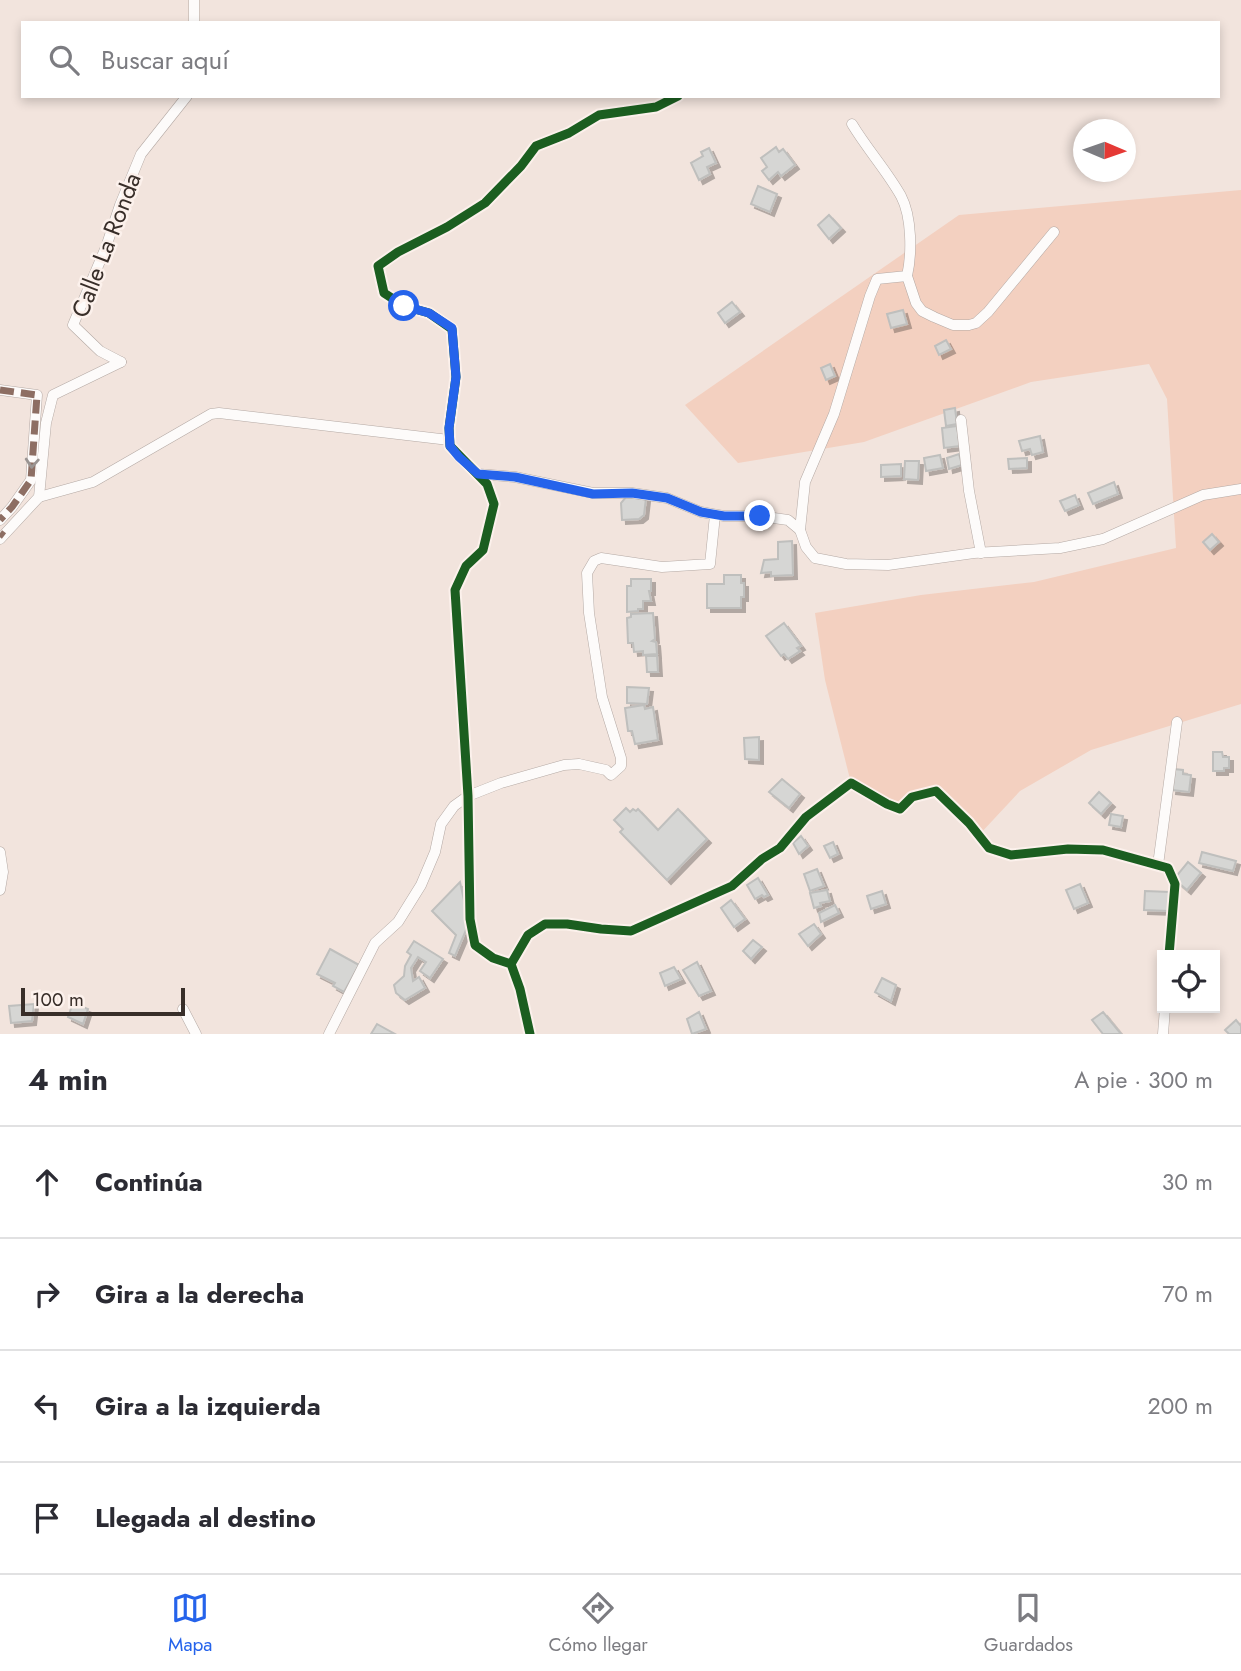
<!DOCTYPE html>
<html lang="es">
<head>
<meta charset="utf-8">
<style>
	body { margin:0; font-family:Jost,sans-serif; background:#f7f7f7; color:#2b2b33 }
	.controls { position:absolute; right:21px; bottom:21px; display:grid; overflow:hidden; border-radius:0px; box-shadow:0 4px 10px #0003 }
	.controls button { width:63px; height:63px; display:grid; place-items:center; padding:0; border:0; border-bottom:2px solid #e1e1e2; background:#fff; color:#2b2b33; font:35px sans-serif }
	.compass { position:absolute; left:1073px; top:119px; width:63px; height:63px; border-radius:50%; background:#fff; box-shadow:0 4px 10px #0003; rotate:92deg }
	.scale { position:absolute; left:21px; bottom:18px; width:164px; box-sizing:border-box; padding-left:7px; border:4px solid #382e29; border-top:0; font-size:19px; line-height:24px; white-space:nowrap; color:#382e29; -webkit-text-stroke:5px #fcf1ec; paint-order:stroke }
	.stop { position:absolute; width:21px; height:21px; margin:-16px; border:5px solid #2563eb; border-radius:50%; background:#fff }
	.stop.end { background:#2563eb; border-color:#fff; box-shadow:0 2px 7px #0008 }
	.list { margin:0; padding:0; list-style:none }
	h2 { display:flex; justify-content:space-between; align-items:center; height:91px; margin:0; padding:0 28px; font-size:30px }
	h2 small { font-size:23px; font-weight:400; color:#7c7c81 }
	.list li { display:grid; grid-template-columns:46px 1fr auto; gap:21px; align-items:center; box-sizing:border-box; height:112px; padding:0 28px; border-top:2px solid #e1e1e2 }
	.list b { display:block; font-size:26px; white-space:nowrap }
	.list em { font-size:23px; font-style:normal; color:#7c7c81 }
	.icon { flex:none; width:38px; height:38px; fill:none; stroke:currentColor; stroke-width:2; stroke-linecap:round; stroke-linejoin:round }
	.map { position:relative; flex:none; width:1241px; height:1034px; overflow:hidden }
	.search { position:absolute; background:#fff; box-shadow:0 4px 10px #0003; left:21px; right:21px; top:21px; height:77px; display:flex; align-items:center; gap:18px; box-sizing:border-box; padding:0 24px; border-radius:0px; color:#7c7c81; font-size:26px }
	.sheet { height:539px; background:#fff }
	nav { display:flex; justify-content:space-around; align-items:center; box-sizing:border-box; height:98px; border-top:2px solid #e1e1e2; background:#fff; font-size:19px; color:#7c7c81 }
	nav a { display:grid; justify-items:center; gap:4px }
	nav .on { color:#2563eb }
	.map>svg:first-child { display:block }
</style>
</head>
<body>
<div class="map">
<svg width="1241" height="1034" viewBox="0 0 1241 1034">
	<defs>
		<filter id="shadow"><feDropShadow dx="4" dy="4" stdDeviation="0" flood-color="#0004"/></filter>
	</defs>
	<rect width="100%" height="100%" fill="#f2e4dd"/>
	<path fill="#f3d0c0" d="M1241,190v514l-150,46 -71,41 -41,44 -43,-44 -24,6 -12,12 -49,-26 -26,-103 -10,-67 106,-18 113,-13 142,-34 -9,-149 -18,-35 -118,18 -167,60 -126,21 -53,-58 274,-190z"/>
	<g fill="#d6d6d4" stroke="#bfbfbd" stroke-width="2" filter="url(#shadow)">
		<path d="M776,147l3,5 4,-3 12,16 -14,11 -3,-4 -9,8 -7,-9 5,-4 -6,-9z"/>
		<path d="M709,148l7,15 -9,4 3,7 -11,6 -8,-17 12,-7 -2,-4z"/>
		<path d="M758,186l19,8 -7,18 -19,-8z"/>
		<path d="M829,215l12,13 -12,11 -11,-14z"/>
		<path d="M732,302l8,10 -15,11 -7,-10z"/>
		<path d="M903,310l4,14 -16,4 -4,-14z"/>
		<path d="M946,340l5,9 -12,6 -4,-9z"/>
		<path d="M830,364l5,12 -9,4 -5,-12z"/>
		<path d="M955,408l2,16 -11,2 -2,-16z"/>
		<path d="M957,426l3,20 -16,2 -2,-20z"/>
		<path d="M1040,436l3,16 -11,3 -2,-6 -8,2 -3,-10z"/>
		<path d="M959,454l3,11 -13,4 -2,-11z"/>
		<path d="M940,455l3,13 -17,3 -2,-13z"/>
		<path d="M1027,458v10l-18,1 -1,-10z"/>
		<path d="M905,461h14l-1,19 -14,-1z"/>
		<path d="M901,464v12l-20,1v-12z"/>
		<path d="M1114,482l4,12 -25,10 -5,-11z"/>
		<path d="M1075,495l4,10 -14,6 -5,-10z"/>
		<path d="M626,497l20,1 -2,17 -5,4 -17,1 -1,-17z"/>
		<path d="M1212,534l7,8 -9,8 -7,-8z"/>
		<path d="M792,541l1,34 -22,1v-4l-10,1 3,-13 14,-1v-17z"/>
		<path d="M724,575h17v8h3v14h-3v11h-34v-24h17z"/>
		<path d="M631,579h20v12h-2l2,10h-8v8h-5v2l-11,1v-26h4z"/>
		<path d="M653,613l2,26 -3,2 4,1 1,12 -14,1v-4l-9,1 -1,-9h-5l-1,-25 4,-1v-3z"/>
		<path d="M784,623l17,23 -4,2 3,3 -12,8 -4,-5 -3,2 -15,-20z"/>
		<path d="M646,656h11l1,16h-11z"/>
		<path d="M627,687l22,1 -2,16 -20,-1z"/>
		<path d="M644,705l1,4 8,-2 5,33 -23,4 -3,-13h-4l-3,-23z"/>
		<path d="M759,737v23l-14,-1 -1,-21z"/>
		<path d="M1213,752h9l1,5h6v11h-5v3h-11z"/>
		<path d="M1174,769l9,1v4l8,1 -2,17 -17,-2z"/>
		<path d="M782,779l18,15 -11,14 -20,-16z"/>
		<path d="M1099,792l12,11 -10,11 -12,-11z"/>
		<path d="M626,808l4,4 3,-3 3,2 2,-2 20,21 20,-21 29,30 -40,41 -47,-48 3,-3 -9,-9z"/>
		<path d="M1111,814l12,2 -2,11 -12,-2z"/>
		<path d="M801,836l7,10 -9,8 -6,-11z"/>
		<path d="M833,842l5,12 -8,4 -6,-12z"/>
		<path d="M1202,852l34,9 -3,10 -34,-8z"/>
		<path d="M1188,862l13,11 -14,17 -13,-11z"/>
		<path d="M817,869l7,17 -14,5 -6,-17z"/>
		<path d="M758,878l10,17 -4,2 -2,-2 -7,4 -8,-14z"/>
		<path d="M460,882l9,41 -14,33 -6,-3 7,-18 -24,-24z"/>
		<path d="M1080,884l8,19 -14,6 -8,-19z"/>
		<path d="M827,890l3,11 -10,2 1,3 -7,2 -4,-15z"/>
		<path d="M882,891l4,13 -15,5 -4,-13z"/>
		<path d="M1145,891l25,1 -1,19 -25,-1z"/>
		<path d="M731,900l14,19 -11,8 -13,-19z"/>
		<path d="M835,905l4,8 -18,9 -2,-9z"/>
		<path d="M814,924l7,10 -13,12 -9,-12z"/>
		<path d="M753,940l9,7 -11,12 -8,-8z"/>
		<path d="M414,941l29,18 -13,19 -10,-7 6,-9 -8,-5 -7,11 2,13 6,-4 6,11 -20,12 -9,-7 -2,-8 10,-9 1,-10 6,-11 -4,-3z"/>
		<path d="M330,949l29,16 -15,27 -11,-6 2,-3 -18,-9z"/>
		<path d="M697,962l14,29 -12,5 -16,-26z"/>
		<path d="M674,967l7,12 -16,7 -5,-13z"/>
		<path d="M882,978l14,7 -5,16 -16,-9z"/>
		<path d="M73,1003l15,6 -5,15 -15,-7z"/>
		<path d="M34,1004l-2,17 -21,2 -2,-17z"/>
		<path d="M699,1012l7,17 -14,5 -5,-15z"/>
		<path d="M1103,1012l18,22h-18l-11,-14z"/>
		<path d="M1236,1020l5,6v8h-12l-4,-4z"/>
		<path d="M377,1024l18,10h-24z"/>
	</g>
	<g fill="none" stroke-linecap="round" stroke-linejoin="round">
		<defs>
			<g id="minor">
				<path d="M194,23v-23"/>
				<path d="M907,276l9,27 6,8 12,6 19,8h16l7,-2 12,-11 66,-80"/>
				<path d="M121,362l-21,-11 -27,-26 33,-78 14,-42 21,-51 46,-58"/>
				<path d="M0,390l37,5 -6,85 -19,27 -12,13"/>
				<path d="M961,420l8,71 12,62"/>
				<path d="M478,474l37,3 78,16h39l35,5 34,14 23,4h35l29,4 12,10 6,17 9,11 31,6 42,1 86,-12 86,-5 43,-9 100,-44 38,-6"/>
				<path d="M39,497l54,-15 118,-68 8,-1 230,27"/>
				<path d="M800,530l5,-48 29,-68 36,-118 7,-17 30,-3c5,-22 5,-59 -6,-80 -14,-25 -34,-47 -49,-72"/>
				<path d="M0,539l39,-42 7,-74 7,-28 68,-33"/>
				<path d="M0,852l3,20 -3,18"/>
				<path d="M1158,865l19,-143"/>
				<path d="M511,964l17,-29 17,-11h22l34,5 30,2 101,-45 30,-27 18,-11 26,-31 45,-34 36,21 13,5 12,-12 24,-6 33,32 20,25 22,7 57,-6 35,1 65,18 7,16 -6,71"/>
				<path d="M183,1009l13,25"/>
				<path d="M329,1034l46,-91 23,-21 23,-37 14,-33 6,-28 13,-18 14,-10 33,-13 63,-18 15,-1 27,6 5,5 10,-9v-8l-19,-61 -13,-84 -2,-40 7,-12 7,-3 61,9 48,-3 5,-49"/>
				<path d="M530,1034l-10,-45 -9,-25 -18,-6 -18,-13 -5,-26 -2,-123 -13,-206 11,-24 17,-16 11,-46 -7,-20 -37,-38 -1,-18 7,-51 -4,-48 -23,-16 -25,-7 -20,-13 -6,-27 20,-14 49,-25 38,-24 36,-37 15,-20 33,-13 30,-18 57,-8 22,-11"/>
				<path d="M1163,1034l2,-26"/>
			</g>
		</defs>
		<use href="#minor" stroke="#b4a9a4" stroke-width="11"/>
		<use href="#minor" stroke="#fdfbfa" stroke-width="10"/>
		<g stroke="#8d6e63" stroke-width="7" stroke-dasharray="14 7" stroke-linecap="butt">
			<path d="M0,390l37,5 -6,85 -19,27 -12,13"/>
			<path d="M0,533l4,3"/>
		</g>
		<defs>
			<g id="cycleway">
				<path d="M511,964l17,-29 17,-11h22l34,5 30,2 101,-45 30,-27 18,-11 26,-31 45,-34 36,21 13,5 12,-12 24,-6 33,32 20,25 22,7 57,-6 35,1 65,18 7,16 -6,71"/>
				<path d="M530,1034l-10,-45 -9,-25 -18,-6 -18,-13 -5,-26 -2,-123 -13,-206 11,-24 17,-16 11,-46 -7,-20 -37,-38 -1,-18 7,-51 -4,-48 -23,-16 -25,-7 -20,-13 -6,-27 20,-14 49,-25 38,-24 36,-37 15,-20 33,-13 30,-18 57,-8 22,-11"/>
			</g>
		</defs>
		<use href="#cycleway" stroke="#fcf1ec" stroke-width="13"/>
		<use href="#cycleway" stroke="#1b5e20" stroke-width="9"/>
	</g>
	<defs><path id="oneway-chevron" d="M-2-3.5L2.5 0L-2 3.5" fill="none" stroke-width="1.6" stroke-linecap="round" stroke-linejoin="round" transform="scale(1.75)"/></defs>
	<use stroke="#9a9492" href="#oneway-chevron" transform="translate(32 463) rotate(94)"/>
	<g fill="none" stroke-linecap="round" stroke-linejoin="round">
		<path stroke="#2563eb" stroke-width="9" d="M404,306l25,7 23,15 4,49 -7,51 1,18 9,11 19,17 37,3 78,17 39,-1 35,5 34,14 23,4h36"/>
	</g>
	<g text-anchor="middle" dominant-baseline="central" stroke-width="5" stroke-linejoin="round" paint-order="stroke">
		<g font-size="24" fill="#382e29" stroke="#fcf1ec">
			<text transform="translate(106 245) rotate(-69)">Calle La Ronda</text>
		</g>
	</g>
</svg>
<div class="controls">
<button><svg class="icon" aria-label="locate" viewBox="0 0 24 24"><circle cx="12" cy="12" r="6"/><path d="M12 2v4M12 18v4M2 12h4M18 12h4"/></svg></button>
</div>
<svg class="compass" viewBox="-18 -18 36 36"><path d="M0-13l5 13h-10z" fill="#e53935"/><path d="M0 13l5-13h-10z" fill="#7c7c81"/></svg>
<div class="scale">100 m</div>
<div class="stop" style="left:404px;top:306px"></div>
<div class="stop end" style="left:760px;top:516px"></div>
<div class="search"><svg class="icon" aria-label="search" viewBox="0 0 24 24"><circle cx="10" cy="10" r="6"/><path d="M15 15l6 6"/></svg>Buscar aquí</div>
</div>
<section class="sheet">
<h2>4 min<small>A pie · 300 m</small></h2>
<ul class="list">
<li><svg class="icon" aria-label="ahead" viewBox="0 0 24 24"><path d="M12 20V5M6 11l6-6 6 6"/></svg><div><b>Continúa</b></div><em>30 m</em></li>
<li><svg class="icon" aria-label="right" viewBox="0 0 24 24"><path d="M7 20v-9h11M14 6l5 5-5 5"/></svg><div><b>Gira a la derecha</b></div><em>70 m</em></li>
<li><svg class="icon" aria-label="left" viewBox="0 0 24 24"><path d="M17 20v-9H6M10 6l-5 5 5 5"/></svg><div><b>Gira a la izquierda</b></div><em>200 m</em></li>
<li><svg class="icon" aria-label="arrive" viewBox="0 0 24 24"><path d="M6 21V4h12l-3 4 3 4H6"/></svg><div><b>Llegada al destino</b></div></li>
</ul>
</section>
<nav>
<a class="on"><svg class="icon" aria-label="map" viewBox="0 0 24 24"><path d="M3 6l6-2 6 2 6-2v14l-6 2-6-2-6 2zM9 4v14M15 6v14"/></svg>Mapa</a>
<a><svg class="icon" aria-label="directions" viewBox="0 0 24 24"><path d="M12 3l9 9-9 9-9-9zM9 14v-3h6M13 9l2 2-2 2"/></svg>Cómo llegar</a>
<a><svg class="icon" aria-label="saved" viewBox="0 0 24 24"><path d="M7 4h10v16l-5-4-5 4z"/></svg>Guardados</a>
</nav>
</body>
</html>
